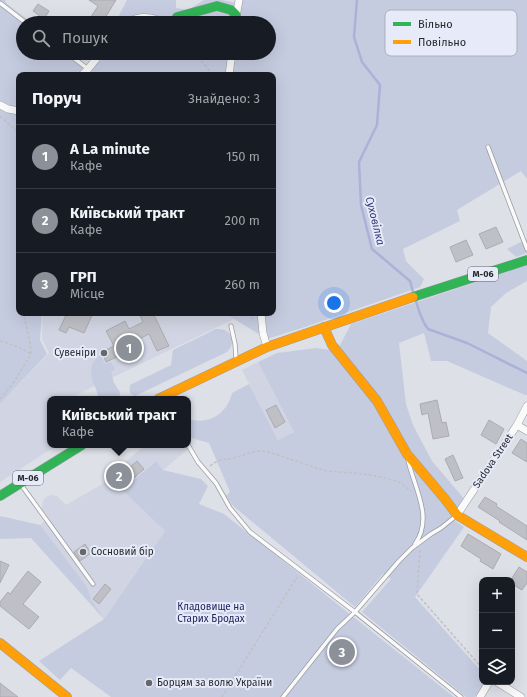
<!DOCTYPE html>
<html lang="uk">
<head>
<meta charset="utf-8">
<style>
	body { margin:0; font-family:"Fira Sans",sans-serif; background:#242831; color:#f1f3f6 }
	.controls { position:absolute; right:12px; bottom:12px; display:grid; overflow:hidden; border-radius:8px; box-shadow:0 4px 16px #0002 }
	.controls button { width:36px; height:36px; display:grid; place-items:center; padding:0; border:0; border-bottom:1px solid #363941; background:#171b24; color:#f1f3f6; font:20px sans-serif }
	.you { position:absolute; left:334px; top:303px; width:14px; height:14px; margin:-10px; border:3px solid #fff; border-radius:50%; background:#1a73e8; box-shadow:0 0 0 6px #1a73e833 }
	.badge { display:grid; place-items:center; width:26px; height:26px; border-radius:50%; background:#8c9099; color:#fff; font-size:13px; font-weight:700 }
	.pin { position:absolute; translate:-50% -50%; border:2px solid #fff; box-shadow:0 1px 4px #0006 }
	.popup { position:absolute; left:47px; top:396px; width:144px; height:52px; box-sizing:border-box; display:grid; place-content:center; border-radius:8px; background:#171b24; filter:drop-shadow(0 1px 3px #0005); font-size:13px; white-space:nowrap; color:#9ea1a6 }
	.popup b { font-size:15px; color:#f1f3f6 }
	.popup::after { content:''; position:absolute; left:50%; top:100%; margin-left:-8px; border:8px solid transparent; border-top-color:#171b24 }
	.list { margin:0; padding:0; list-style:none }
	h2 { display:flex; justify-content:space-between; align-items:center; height:52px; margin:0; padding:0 16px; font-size:17px }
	h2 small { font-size:13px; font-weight:400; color:#9ea1a6 }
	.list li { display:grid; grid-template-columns:26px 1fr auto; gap:12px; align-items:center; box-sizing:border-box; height:64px; padding:0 16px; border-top:1px solid #363941 }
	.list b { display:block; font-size:15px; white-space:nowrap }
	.list p { margin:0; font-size:13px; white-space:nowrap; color:#9ea1a6 }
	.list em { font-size:13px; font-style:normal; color:#9ea1a6 }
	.icon { flex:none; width:22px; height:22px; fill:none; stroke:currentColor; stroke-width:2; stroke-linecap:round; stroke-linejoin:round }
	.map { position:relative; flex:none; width:527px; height:697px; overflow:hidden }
	.search { position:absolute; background:#171b24; box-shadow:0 4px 16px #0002; left:16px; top:16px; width:260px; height:44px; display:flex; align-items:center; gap:10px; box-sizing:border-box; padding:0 14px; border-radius:22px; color:#9ea1a6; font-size:15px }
	.panel { position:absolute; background:#171b24; box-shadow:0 4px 16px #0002; left:16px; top:72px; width:260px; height:244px; border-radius:8px }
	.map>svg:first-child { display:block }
</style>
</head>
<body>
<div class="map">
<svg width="527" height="697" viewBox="0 0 527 697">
	<rect width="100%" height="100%" fill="#dee0e7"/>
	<g fill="#d1d4e2">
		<path d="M43,313h181l10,6 -158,76 2,4h-28v46h7l-57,37v-78l49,-51 -7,-14z"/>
		<path d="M258,362l36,70 -16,8 -36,-70z"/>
		<path d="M142,445h43l3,4 -25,21 -8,-9 -33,29 43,41 -61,88 -73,-82 9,-12 8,-8 -6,-7v-4l1,-5 3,-4 5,-2 6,1 9,9 45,-26 -2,-3 34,-29z"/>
	</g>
	<g fill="#c6cce0">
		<path d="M0,0h6l-1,2 27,21h-9v30h47l17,14 9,-14h173v-30h-154l12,-23h49v8l12,2 16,-10h18l14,3 1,-3h252l-1,26 1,-26h38v179l-6,-8 -64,39 3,11 -57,28 3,12 18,18 -4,8 -112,39 -41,13 -43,-26h49v-238h-254v238h23l-2,27 7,14 -47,50z"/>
		<path d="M527,239v14l-11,4 -9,-8z"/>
		<path d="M527,265v16l-21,12 -15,14 -3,26 39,28v34h-2l-78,-34h-16l-7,-28 -25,10 7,61 7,21 19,36 34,40 -15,17 13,9 -49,70 67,75v10h3l-10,15h-9l-104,-85 29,-33 -8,-5 -28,33 -123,-102 -6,-9 4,-4 -21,-49 -21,-6v-18c21,6 39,-5 44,-26l17,-9 29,56 16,-8 -36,-70 19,-9 40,-5 20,3 14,-27z"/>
		<path d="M216,329c15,-1 22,12 11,23l-92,44c-6,-2 -6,-5 -5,-11l41,-20 2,-15z"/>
		<path d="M100,355l5,9 6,-2 4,7 -4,3 3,11 6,9 -1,7h-20l-3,-10 -4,-9 -1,-12 2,-6z"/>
		<path d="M156,461l7,9 38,9 7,7 -9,18 25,10 230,183h-343l-40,-29 -11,12 -21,-19 65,-42 -73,-81 -31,1v-23l40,9 47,62 4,12 13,20 61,-88 -43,-41z"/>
	</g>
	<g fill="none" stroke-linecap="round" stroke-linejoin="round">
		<g stroke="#aab2d7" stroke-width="2.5">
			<path d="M357,0l-3,37 8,25 18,23 -3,40 -18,37 2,43 11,44 38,32 3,11"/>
			<path d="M416,301l3,10 5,12 4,6 39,14 60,30"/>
		</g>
	</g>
	<g fill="#bfc0c6" stroke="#abacb2">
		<path d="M89,0h27l-14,23h-15l11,-17z"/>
		<path d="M38,4l11,7 -5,8 -11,-8z"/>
		<path d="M496,227l7,15 -17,7 -7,-15z"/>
		<path d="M466,240l7,15 -17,7 -6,-15z"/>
		<path d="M67,313h26l-9,20 -15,-6 -3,6 -7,-3z"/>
		<path d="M139,313h14l16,33 -12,5 -8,-17 -14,7 3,6 -32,15 -4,-10 12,-6 -8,-15 19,-10 4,8 14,-7z"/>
		<path d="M437,400l5,23 4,-1 3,14 -16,3 -5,-26 -6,2 -2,-11z"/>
		<path d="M276,405l9,17 -10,6 -9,-18z"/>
		<path d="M489,420l15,9 -8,15 -15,-9z"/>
		<path d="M521,439l6,4v19l-15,-9z"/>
		<path d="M453,455l10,23 -8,3 -10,-22z"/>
		<path d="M137,461l7,8 -23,20 -11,-13 9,-7 4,4z"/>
		<path d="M485,497l12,7 -1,2 31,20v14l-28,-18 1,-1 -22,-14z"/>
		<path d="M468,534l33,20 -8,15 -13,-8 1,-2 -20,-13z"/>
		<path d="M85,544l6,9 -11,8 -6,-9z"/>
		<path d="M0,561l9,4 -9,18z"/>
		<path d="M519,567l8,5v11l-5,7 -10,-6v-6z"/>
		<path d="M28,571l13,11 -18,22 16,13 -10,12 -29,-23v-4l8,-10 2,2z"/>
		<path d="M105,584l6,5 -12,15 -6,-5z"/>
		<path d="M0,683l18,14h-18z"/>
	</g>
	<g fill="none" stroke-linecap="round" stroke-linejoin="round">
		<defs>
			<g id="lane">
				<path d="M0,3l26,20"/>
				<path d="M67,53l21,16"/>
				<path d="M488,147l39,102"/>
				<path d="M231,326l4,18 1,14"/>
				<path d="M188,445l10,17 18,21 14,25 20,24 105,80 -18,17 -54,68"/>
				<path d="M408,460c6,27 26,58 7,84"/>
				<path d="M22,486l71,98"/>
				<path d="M456,516l-15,12 -10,6 -19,14 -13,13 -44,51 106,85"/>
			</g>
			<g id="street">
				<path d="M127,23c13,-8 24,-7 37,0"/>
				<path d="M235,23l4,-23"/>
				<path d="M82,75l6,-6 13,-16"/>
				<path d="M229,75l3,-22"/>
				<path d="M0,105l8,4 11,2"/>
				<path d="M261,313l2,20 4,14"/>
				<path d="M517,425l10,6"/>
				<path d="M457,515l60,-90 10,-19"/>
				<path d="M497,682l24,15"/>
				<path d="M480,697l9,-15"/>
			</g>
			<g id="fast">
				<path d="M174,23l3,-6 40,-11 14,4 5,5"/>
				<path d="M413,297l114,-37"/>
				<path d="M0,496l82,-51"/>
			</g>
			<g id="slow">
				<path d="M324,327l8,18 45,56 30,53 38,45 12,16 70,42"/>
				<path d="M158,399l109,-52 146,-50"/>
				<path d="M0,643l67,54"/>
			</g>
		</defs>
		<use href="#lane" stroke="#9b9da2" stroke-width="5"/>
		<use href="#street" stroke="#9b9da2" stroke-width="8"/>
		<use href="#fast" stroke="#9b9da2" stroke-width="10"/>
		<use href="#slow" stroke="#9b9da2" stroke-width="10"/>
		<g stroke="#c0c1c2" stroke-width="1.5" stroke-dasharray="3 2" stroke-linecap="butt">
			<path d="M195,53l18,22"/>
			<path d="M0,116l19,17"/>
			<path d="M249,313l1,4 3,2"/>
			<path d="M0,341l19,6 12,7"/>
			<path d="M0,399l14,-17 17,-28 -1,-12 -7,-29"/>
			<path d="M210,466l4,-3 6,-3 14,-2 22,-7h8l11,3 51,17 29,2 27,4 17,5 12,9"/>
			<path d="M420,550l-3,44 65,74"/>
			<path d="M222,697l75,-120"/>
		</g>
		<use href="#lane" stroke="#fafafb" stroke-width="3.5"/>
		<use href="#street" stroke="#fafafb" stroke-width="7"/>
		<use href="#fast" stroke="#30b455" stroke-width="9"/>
		<use href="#slow" stroke="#ff9f0a" stroke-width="9"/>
	</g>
	<g fill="#67686e" stroke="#e7ebf9" stroke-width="1.5">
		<circle cx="104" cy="353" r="4"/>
		<circle cx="83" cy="552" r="4"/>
		<circle cx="149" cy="683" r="4"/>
	</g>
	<g text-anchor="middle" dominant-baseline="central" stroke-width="4" stroke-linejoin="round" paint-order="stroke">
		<g fill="#e7ebf9" stroke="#61626a" stroke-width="1">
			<rect x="468" y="267" width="30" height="14" rx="3"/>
			<rect x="13" y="471" width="30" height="14" rx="3"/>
		</g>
		<g font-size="9" font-weight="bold" fill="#27282d">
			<text x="483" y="274">М-06</text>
			<text x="28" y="478">М-06</text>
		</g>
		<g font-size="10" fill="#27282d" stroke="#e7ebf9" text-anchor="start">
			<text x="96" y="353" text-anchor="end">Сувеніри</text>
			<text x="91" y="552">Сосновий бір</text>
			<text x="157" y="683">Борцям за волю України</text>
		</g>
		<g font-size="10" fill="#27282d" stroke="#e7ebf9">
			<text transform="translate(493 461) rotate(-56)">Sadova Street</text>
		</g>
		<g font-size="10" fill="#20255f" stroke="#e7ebf9">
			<text x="211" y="607">Кладовище на<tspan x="211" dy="12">Старих Бродах</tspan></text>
		</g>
		<g font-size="11" font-style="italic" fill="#343d79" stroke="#e7ebf9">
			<text transform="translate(375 221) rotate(76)">Суховілка</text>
		</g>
	</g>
	<rect x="385" y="10" width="132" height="46" rx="6" fill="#e7ebf9" stroke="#adb0bc" stroke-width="1"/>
	<rect x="393" y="22" width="18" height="4" fill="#30b455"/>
	<rect x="393" y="40" width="18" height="4" fill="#ff9f0a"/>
	<g font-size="11" fill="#27282d">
		<text x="418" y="28">Вільно</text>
		<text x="418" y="46">Повільно</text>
	</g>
</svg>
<div class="controls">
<button>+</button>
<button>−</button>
<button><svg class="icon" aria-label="layers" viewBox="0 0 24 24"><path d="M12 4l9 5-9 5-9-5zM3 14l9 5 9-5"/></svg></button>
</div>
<div class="you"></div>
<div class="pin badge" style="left:129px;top:348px">1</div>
<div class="pin badge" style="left:119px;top:476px">2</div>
<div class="popup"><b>Київський тракт</b>Кафе</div>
<div class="pin badge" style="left:342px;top:652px">3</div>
<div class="search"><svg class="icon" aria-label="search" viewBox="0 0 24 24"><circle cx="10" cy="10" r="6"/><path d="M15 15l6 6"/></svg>Пошук</div>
<section class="panel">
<h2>Поруч<small>Знайдено: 3</small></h2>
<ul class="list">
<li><span class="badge">1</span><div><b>A La minute</b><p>Кафе</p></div><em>150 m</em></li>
<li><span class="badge">2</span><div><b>Київський тракт</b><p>Кафе</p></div><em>200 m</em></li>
<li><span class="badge">3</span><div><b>ГРП</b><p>Місце</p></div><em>260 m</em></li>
</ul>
</section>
</div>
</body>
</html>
